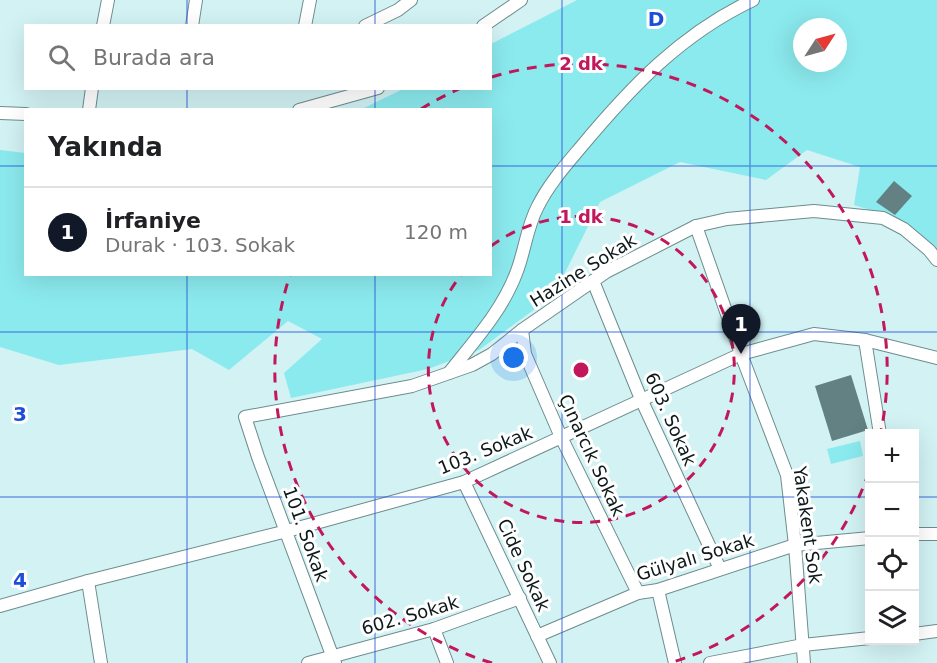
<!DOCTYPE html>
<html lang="tr">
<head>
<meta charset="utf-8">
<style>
	body { margin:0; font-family:"DejaVu Sans",sans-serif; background:#f6f6f6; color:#202124 }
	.controls { position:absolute; right:18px; bottom:18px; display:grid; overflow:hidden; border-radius:0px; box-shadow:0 6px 24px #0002 }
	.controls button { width:54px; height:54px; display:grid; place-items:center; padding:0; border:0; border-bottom:2px solid #e0e0e0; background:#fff; color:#202124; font:30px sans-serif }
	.compass { position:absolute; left:793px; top:18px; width:54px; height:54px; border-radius:50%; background:#fff; box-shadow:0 6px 24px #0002; rotate:54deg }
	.you { position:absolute; left:514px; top:358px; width:21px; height:21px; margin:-15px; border:4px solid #fff; border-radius:50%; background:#1a73e8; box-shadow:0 0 0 9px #1a73e833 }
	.badge { display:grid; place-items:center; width:39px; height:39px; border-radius:50%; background:#111827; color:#fff; font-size:20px; font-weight:700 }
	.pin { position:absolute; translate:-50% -50px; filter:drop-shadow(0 2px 3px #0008) }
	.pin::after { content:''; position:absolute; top:32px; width:21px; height:18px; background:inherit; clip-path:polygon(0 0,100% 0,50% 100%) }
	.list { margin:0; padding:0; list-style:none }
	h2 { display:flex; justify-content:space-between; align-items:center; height:78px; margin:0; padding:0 24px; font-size:26px }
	h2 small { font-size:20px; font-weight:400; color:#757577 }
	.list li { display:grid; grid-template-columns:39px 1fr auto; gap:18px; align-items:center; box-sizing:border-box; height:90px; padding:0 24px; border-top:2px solid #e0e0e0 }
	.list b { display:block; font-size:22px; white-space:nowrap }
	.list p { margin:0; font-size:20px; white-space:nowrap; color:#757577 }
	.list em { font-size:20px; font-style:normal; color:#757577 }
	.icon { flex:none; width:33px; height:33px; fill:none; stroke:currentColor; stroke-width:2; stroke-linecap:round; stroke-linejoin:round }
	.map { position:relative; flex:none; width:937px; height:663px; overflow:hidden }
	.search { position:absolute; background:#fff; box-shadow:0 6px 24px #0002; left:24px; top:24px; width:468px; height:66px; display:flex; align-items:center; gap:15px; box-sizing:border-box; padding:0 21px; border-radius:0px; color:#757577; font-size:22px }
	.panel { position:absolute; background:#fff; box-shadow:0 6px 24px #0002; left:24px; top:108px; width:468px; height:168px; border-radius:0px }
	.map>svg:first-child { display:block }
</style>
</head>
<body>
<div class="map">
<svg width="937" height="663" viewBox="0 0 937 663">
	<rect width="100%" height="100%" fill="#d2f2f4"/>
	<g fill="#8beaee" fill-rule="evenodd">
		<path d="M577,0h360v257l-38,-38 -45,-14 6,-38 -53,-17 -41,30 -86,-18 -80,40 -46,93 -75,55 -51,19 -137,29 -7,-25 38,-34 -34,-18 -59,49 -37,-21 -133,16 -59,-18v-197l25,3 1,121h464v-164l-128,-1 41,-20 87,-1 1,-44zM802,27h36v36h-36z"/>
		<path d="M860,441l3,15 -32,8 -4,-15z"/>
	</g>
	<g fill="#638182">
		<path d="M894,181l18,15 -17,19 -19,-13z"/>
		<path d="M851,375l17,55 -36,11 -17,-55z"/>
	</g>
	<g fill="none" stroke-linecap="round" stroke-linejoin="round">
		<defs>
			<g id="minor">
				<path d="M103,26l5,-26"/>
				<path d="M192,26l4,-26"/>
				<path d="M305,26l5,-26"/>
				<path d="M365,26l33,-16 13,-10"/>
				<path d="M483,26l38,-26"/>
				<path d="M89,110l3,-22"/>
				<path d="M299,110l79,-22"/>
				<path d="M0,113l26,1"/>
				<path d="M696,226l45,128 46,121 8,70 9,118"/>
				<path d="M593,281l48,118 79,170"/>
				<path d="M522,330l3,24 36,83 77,156"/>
				<path d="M865,340l15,94"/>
				<path d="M449,373c25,-32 54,-63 68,-102 8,-21 10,-45 21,-65 11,-22 27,-40 43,-59 50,-60 100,-113 172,-147"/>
				<path d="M464,482l86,181"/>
				<path d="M914,534h23"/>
				<path d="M88,581l13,82"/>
				<path d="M658,590l17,73"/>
				<path d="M0,606l88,-25 199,-50 177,-49 277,-128 73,-20 51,6 72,18"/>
				<path d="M434,629l13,34"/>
				<path d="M914,634l23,-3"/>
				<path d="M537,636l101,-43 20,-3 137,-45 75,-7"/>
				<path d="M308,663l126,-34 86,-31"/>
				<path d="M335,663l-77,-206 -13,-40 167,-31 60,-21 20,-11 30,-24 84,-58 90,-46 31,-7 87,-8 69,7 21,11 25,21 8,10"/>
				<path d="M710,663l93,-18 67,-7"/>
			</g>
		</defs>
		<use href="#minor" stroke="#6e8c8d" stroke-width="14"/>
		<use href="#minor" stroke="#fff" stroke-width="12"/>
	</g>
	<path fill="none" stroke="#1d4ed8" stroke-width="1.5" stroke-opacity="0.55" d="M187,0v26M375,0v26M562,0v663M750,0v663M187,88v22M375,88v22M0,166h26M490,166h447M187,274v389M375,274v389M0,332h937M0,497h870M914,497h23"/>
	<g fill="none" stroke="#c2185b" stroke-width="3" stroke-dasharray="10 8">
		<path d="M491 246A153 153 0 1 1 461 275"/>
		<path d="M869 472A306 306 0 0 1 670 663M492 663A306 306 0 0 1 290 275M421 109A306 306 0 0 1 459 89M492 77A306 306 0 0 1 881 431"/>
	</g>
	<g text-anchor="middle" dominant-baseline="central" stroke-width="6" stroke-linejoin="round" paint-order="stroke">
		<g font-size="18" fill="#0d1919" stroke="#fff">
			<text transform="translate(583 270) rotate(-32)">Hazine Sokak</text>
			<text transform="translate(671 419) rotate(66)">603. Sokak</text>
			<text transform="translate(485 450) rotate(-22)">103. Sokak</text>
			<text transform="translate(592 455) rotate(65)">Çınarcık Sokak</text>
			<text transform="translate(808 525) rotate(82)">Yakakent Sok</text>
			<text transform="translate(306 534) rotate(70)">101. Sokak</text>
			<text transform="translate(695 557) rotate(-17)">Gülyalı Sokak</text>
			<text transform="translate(524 565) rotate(65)">Cide Sokak</text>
			<text transform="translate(410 615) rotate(-16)">602. Sokak</text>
		</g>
	</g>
	<g font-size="20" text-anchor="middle" font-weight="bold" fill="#1d4ed8" stroke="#fff" stroke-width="6" stroke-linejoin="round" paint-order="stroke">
		<text x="656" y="26">D</text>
		<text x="20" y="421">3</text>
		<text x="20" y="587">4</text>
	</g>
	<circle cx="581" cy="370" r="9" fill="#c2185b" stroke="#fff" stroke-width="3"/>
	<g font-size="18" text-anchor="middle" font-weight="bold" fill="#c2185b" stroke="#fff" stroke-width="6" stroke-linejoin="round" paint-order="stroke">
		<text x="581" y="70">2 dk</text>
		<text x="581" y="223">1 dk</text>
	</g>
</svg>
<div class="controls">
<button>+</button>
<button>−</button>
<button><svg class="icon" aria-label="locate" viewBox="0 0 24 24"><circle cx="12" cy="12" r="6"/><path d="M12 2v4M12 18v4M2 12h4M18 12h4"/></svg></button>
<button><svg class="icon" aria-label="layers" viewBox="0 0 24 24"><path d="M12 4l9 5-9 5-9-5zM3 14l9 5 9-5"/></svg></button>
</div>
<svg class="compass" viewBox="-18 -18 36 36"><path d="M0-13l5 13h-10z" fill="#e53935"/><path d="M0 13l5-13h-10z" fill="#757577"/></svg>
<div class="you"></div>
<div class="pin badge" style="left:741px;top:354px">1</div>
<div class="search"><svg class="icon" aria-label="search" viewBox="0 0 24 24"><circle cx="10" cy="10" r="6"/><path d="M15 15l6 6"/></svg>Burada ara</div>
<section class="panel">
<h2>Yakında<small></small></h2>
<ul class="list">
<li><span class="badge">1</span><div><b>İrfaniye</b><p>Durak · 103. Sokak</p></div><em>120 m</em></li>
</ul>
</section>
</div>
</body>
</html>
